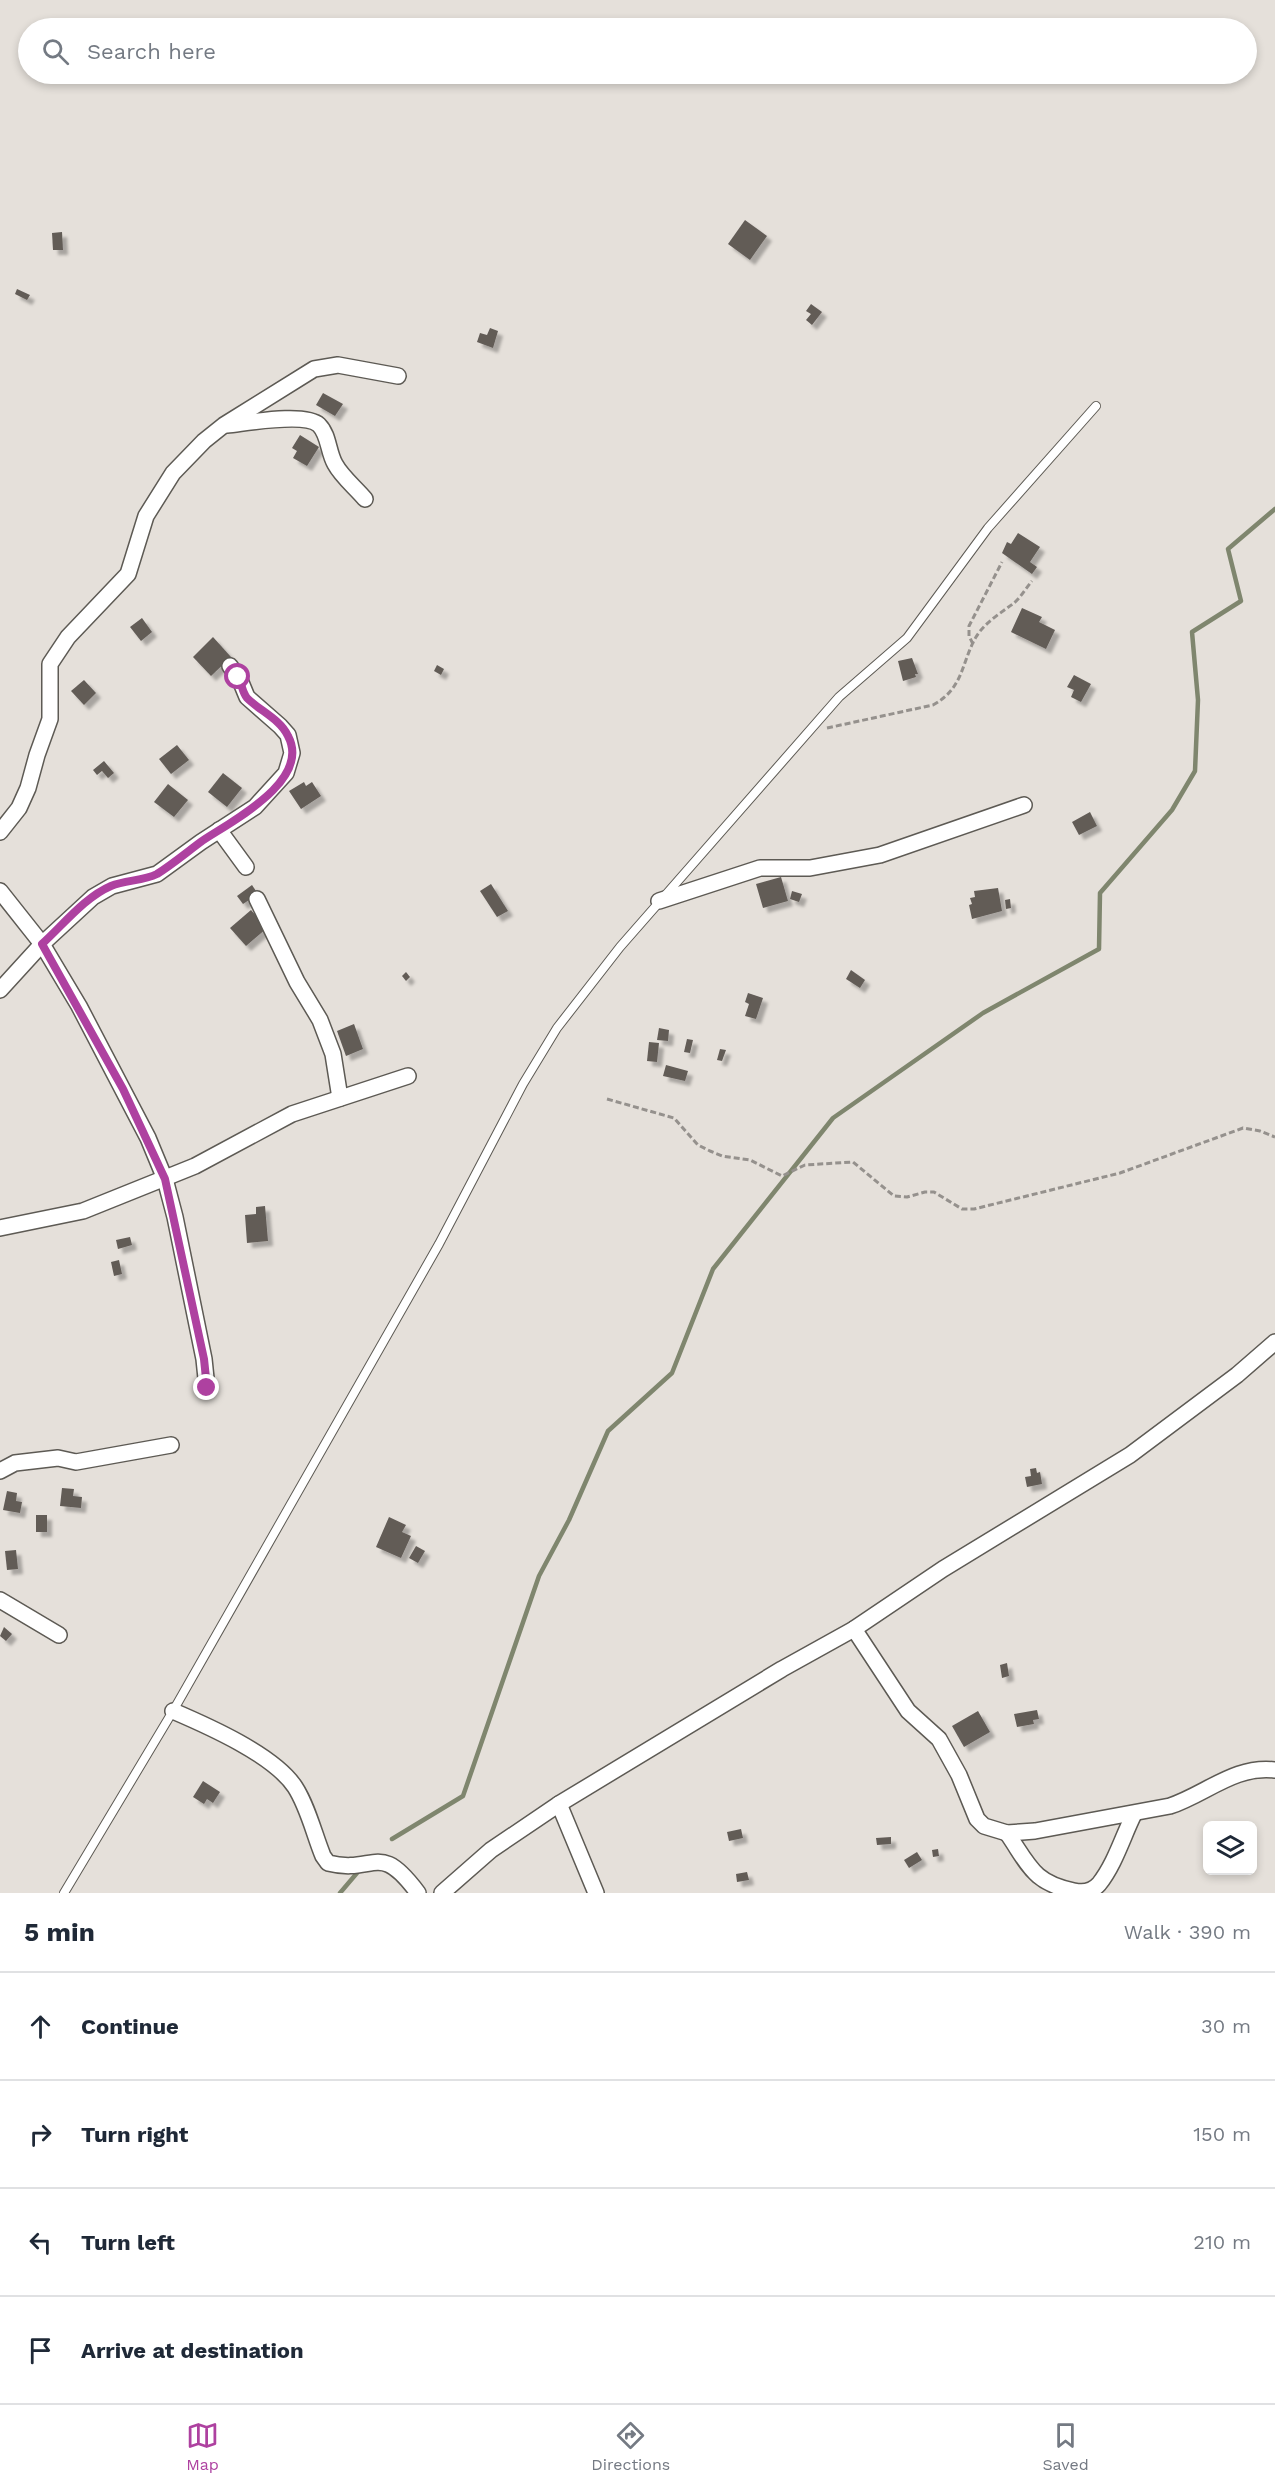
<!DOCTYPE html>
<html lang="en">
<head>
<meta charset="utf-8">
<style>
	body { margin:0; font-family:"Work Sans",sans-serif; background:#f2f2f3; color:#1f2937 }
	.controls { position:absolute; right:18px; bottom:18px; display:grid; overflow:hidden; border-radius:9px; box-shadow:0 3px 9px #0003 }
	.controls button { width:54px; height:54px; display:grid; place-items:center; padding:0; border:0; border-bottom:2px solid #e0e1e3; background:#fff; color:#1f2937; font:30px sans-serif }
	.stop { position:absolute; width:18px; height:18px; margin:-14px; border:4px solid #ae41a0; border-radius:50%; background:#fff }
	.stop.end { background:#ae41a0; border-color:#fff; box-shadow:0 2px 6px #0008 }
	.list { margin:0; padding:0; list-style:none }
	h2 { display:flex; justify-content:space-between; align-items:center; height:78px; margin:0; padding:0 24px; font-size:26px }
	h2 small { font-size:20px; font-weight:400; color:#747a83 }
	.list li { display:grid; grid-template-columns:39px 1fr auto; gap:18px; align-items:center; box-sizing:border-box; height:108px; padding:0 24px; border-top:2px solid #e0e1e3 }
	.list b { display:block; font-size:22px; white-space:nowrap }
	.list em { font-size:20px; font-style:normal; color:#747a83 }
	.icon { flex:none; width:33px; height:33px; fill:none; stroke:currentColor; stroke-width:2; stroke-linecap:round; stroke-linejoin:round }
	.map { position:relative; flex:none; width:1275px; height:1893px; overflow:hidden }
	.search { position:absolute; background:#fff; box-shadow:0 3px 9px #0003; left:18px; right:18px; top:18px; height:66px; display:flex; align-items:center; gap:15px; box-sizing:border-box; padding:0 21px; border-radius:33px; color:#747a83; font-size:22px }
	.sheet { height:510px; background:#fff }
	nav { display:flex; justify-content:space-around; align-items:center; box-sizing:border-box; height:84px; border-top:2px solid #e0e1e3; background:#fff; font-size:16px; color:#747a83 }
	nav a { display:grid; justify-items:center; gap:3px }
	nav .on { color:#ae41a0 }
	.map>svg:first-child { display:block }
</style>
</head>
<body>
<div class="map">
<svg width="1275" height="1893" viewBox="0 0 1275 1893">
	<defs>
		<filter id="shadow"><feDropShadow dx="5" dy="5" stdDeviation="1.5" flood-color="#0004"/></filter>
	</defs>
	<rect width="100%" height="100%" fill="#e5e0da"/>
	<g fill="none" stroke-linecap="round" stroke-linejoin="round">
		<g stroke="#7f866e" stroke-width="4.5">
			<path d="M392,1839l71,-43 76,-220 30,-56 39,-89 64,-58 41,-104 120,-151 150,-105 116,-64 1,-56 72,-83 23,-39 3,-71 -6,-68 49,-31 -13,-52 47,-40"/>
			<path d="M340,1893l17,-20"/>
		</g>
	</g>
	<g fill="#625c57" filter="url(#shadow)">
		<path d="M745,220l22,16 -17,24 -22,-16z"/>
		<path d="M62,232l1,18h-10l-1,-17z"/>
		<path d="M17,289l13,6 -3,5 -12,-6z"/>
		<path d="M811,304l11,8 -10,13 -6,-5 5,-6 -5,-3z"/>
		<path d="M490,328l8,3 -5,17 -16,-6 3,-9 7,2z"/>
		<path d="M323,393l20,11 -8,12 -19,-11z"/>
		<path d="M300,435l19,12 -12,19 -14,-8 4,-7 -5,-3z"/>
		<path d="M1018,533l22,14 -10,15 7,5 -5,7 -30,-21 5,-11 4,2z"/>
		<path d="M1022,608l20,9 -3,5 16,8 -9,19 -35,-17z"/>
		<path d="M142,618l10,14 -11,9 -11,-14z"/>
		<path d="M213,637l18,20 -20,19 -18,-19z"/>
		<path d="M912,658l6,16h-3l1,3 -13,4 -5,-20z"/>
		<path d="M437,665l7,4 -3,6 -7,-4z"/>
		<path d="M1074,675l17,9 -10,18 -10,-5 3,-7 -7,-3z"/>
		<path d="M84,680l12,13 -12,12 -13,-14z"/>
		<path d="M177,745l12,15 -18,14 -12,-15z"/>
		<path d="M104,761l10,12 -6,5 -6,-7 -5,4 -4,-5z"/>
		<path d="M223,773l19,15 -15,19 -19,-15z"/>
		<path d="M304,782l2,4 6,-4 9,14 -20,13 -12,-18z"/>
		<path d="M168,784l20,16 -14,17 -20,-15z"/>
		<path d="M1090,812l7,14 -18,9 -7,-13z"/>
		<path d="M781,877l7,24 -25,7 -7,-24z"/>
		<path d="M491,884l17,27 -11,6 -17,-26z"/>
		<path d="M252,885l6,9 -15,10 -6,-8z"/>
		<path d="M998,888l4,23 -30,8 -3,-14 3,-1 -2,-6 5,-1 -1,-6z"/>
		<path d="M792,891l10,3 -3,8 -9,-3z"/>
		<path d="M1010,899l1,9 -5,1 -1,-9z"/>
		<path d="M251,910l16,18 -21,18 -16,-18z"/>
		<path d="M851,970l14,10 -5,8 -14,-9z"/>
		<path d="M406,972l4,5 -4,4 -4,-5z"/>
		<path d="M748,993l15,5 -7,21 -11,-3 4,-12 -4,-2z"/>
		<path d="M354,1024l9,25 -17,7 -9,-25z"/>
		<path d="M659,1028l10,2 -1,11 -11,-1z"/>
		<path d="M687,1039l6,1 -3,13 -6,-1z"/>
		<path d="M649,1042l10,1 -2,19 -10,-1z"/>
		<path d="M720,1049l6,1 -4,11 -5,-1z"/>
		<path d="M666,1065l22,6 -3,10 -22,-5z"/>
		<path d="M265,1206l3,35 -21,2 -2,-28 11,-1v-7z"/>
		<path d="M130,1237l2,8 -14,4 -2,-9z"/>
		<path d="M119,1260l3,14 -8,2 -3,-14z"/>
		<path d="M1036,1468l1,5 3,-1 2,12 -15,3 -2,-10 6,-1 -1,-7z"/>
		<path d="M62,1488l12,1 -1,7 9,1 -1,11 -21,-2z"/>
		<path d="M7,1491l10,2 -1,8 6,1 -2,11 -17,-3z"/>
		<rect x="36" y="1515" width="11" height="17"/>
		<path d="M389,1517l17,8 -4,7 9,4 -10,22 -25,-11z"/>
		<path d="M416,1546l9,5 -7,12 -9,-5z"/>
		<path d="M16,1550l2,19 -11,1 -2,-19z"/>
		<path d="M4,1627l8,7 -6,7 -6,-5z"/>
		<path d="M1007,1663l2,13 -7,2 -2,-13z"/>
		<path d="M1037,1710l2,9 -6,1 1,4 -17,3 -3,-13z"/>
		<path d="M978,1711l12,21 -26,15 -12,-21z"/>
		<path d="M203,1781l17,11 -7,11 -6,-4 -3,5 -11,-7z"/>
		<path d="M741,1829l2,9 -14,3 -2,-9z"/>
		<path d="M891,1837v7l-14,1 -1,-7z"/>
		<path d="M938,1849l1,7 -6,1 -1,-7z"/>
		<path d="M917,1852l5,8 -13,8 -5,-8z"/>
		<path d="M747,1872l2,8 -12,2 -1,-8z"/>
	</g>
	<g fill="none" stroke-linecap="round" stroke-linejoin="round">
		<defs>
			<path id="service" d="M64,1893l109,-182 266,-467 84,-160 34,-56 63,-81 219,-250 68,-59 81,-110 108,-122"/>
			<g id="minor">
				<path d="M227,425c20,-2 78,-13 92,0 10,10 9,27 16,39 7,13 20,23 30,35"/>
				<path d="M219,830l27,37"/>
				<path d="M0,832l19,-24 9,-20 9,-33 13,-36v-55l18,-27 60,-63 18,-58 27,-43 31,-32 20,-16 90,-56 24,-4 60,11"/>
				<path d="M0,891l42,53 37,62 69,132 17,41 10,38 29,142 3,29"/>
				<path d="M257,899l40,83 23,38 13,34 7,44"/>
				<path d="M659,901l101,-33h50l70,-13 144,-50"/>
				<path d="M0,990l42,-46 51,-47 19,-11 45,-12 44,-32 54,-35 31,-34 6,-20 -4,-18 -8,-9 -33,-29 -7,-17 -10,-14"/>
				<path d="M0,1228l83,-17 112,-45 97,-52 116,-38"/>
				<path d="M0,1471l15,-8 43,-5 18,4 95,-17"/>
				<path d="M0,1600l59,35"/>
				<path d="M854,1629l54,82 31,28 20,36 18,44 7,7 23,7 28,-2 135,-25c36,-12 65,-41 105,-36"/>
				<path d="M173,1711c35,15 101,44 122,76 13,20 19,47 28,69l5,7c48,12 50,-24 90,30"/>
				<path d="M559,1804l37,89"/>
				<path d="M1007,1833c22,32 26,50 67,58 9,2 18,1 25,-7 16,-20 24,-48 35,-70"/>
				<path d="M442,1893l49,-43 68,-46 223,-135 72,-40 89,-60 187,-114 107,-80 38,-33"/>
			</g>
		</defs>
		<use href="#service" stroke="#5d5a54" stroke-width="10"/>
		<use href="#minor" stroke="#5d5a54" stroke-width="18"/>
		<g stroke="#95918d" stroke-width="3" stroke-dasharray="6 3" stroke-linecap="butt">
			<path d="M973,644l-4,-8v-10l33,-64"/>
			<path d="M827,728l106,-23c31,-17 28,-42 43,-68 9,-15 25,-24 38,-34 7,-6 12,-15 18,-22"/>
			<path d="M607,1099l67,19 24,27 12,6 12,5 28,4 32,16 23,-11 48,-3 41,34 13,1 18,-5h9l28,17h12l146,-36 123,-45 17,3 15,6"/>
		</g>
		<use href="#service" stroke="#fff" stroke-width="8"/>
		<use href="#minor" stroke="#fff" stroke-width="15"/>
	</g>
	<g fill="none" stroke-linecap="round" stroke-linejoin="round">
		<path stroke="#ae41a0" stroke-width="8" d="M207,1388l-3,-29 -39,-180 -42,-90 -81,-145c21,-19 43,-47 69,-58 15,-6 32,-5 46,-12 16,-10 30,-22 45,-33 28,-19 110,-60 86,-105 -8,-17 -28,-25 -41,-38 -5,-6 -5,-14 -9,-21"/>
	</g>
</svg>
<div class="controls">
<button><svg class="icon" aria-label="layers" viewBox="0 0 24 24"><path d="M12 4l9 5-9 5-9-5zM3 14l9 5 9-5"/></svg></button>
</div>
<div class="stop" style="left:238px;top:677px"></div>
<div class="stop end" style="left:207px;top:1388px"></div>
<div class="search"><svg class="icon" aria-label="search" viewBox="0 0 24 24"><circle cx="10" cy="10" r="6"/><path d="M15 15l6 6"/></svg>Search here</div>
</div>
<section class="sheet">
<h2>5 min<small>Walk · 390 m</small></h2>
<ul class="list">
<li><svg class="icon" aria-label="ahead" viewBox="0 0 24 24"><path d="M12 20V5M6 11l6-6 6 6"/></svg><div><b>Continue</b></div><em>30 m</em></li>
<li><svg class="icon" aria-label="right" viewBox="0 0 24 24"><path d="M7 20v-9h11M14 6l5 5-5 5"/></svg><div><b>Turn right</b></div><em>150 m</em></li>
<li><svg class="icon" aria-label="left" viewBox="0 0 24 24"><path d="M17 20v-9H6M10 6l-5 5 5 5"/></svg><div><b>Turn left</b></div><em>210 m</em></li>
<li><svg class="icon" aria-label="arrive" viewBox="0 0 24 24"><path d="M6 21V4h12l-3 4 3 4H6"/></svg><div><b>Arrive at destination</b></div></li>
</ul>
</section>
<nav>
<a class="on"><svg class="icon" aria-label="map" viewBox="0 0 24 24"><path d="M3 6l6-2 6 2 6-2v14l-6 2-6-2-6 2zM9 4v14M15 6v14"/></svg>Map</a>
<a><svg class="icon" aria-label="directions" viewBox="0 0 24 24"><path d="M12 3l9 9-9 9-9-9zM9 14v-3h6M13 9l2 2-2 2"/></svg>Directions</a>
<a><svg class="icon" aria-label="saved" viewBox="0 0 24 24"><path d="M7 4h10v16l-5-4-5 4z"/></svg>Saved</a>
</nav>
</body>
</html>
